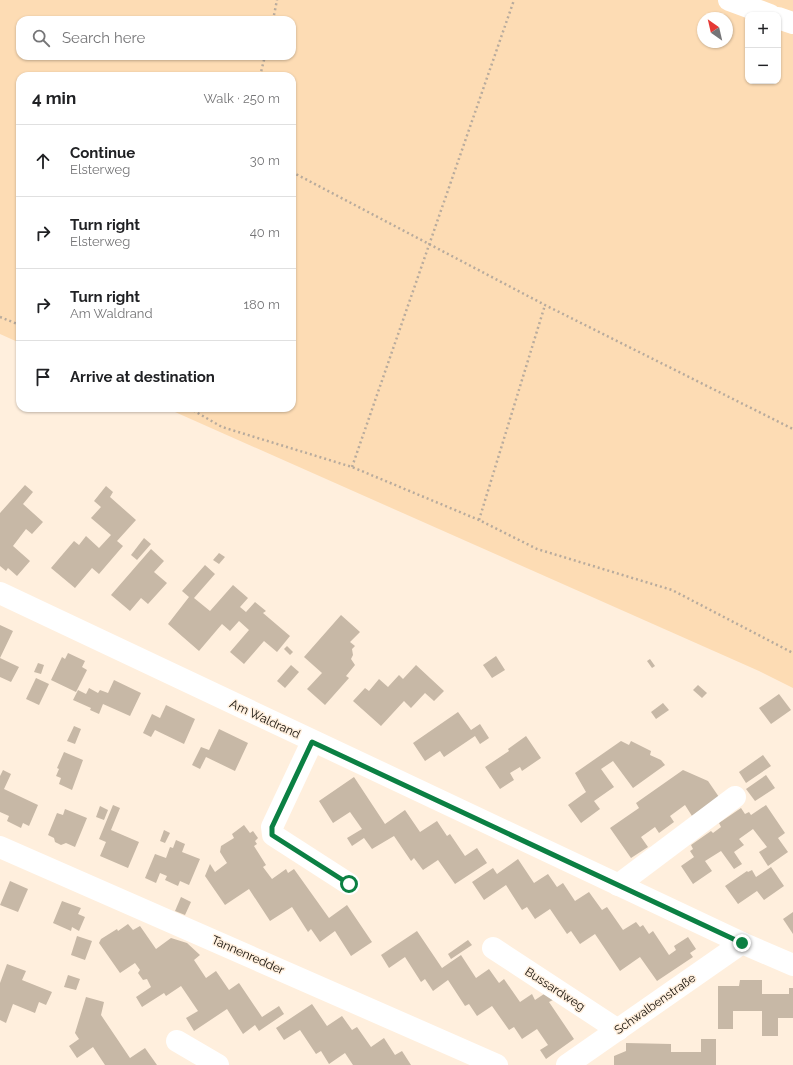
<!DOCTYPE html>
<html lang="en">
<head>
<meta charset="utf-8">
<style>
	body { margin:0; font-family:Raleway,sans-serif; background:#f6f6f6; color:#202124 }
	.controls { position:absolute; right:12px; top:12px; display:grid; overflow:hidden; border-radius:8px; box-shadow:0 1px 3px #0004 }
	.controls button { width:36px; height:36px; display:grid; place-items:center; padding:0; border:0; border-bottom:1px solid #e0e0e0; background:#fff; color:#202124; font:20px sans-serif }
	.compass { position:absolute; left:697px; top:12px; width:36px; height:36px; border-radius:50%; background:#fff; box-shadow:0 1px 3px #0004; rotate:326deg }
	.stop { position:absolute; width:12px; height:12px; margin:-9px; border:3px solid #0b8043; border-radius:50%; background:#fff }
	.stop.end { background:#0b8043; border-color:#fff; box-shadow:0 1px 4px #0008 }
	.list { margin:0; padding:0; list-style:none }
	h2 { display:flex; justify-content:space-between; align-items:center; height:52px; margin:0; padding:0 16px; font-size:17px }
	h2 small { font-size:13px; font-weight:400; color:#757577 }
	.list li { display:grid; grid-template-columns:26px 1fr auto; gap:12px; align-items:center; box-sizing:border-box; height:72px; padding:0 16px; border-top:1px solid #e0e0e0 }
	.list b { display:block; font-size:15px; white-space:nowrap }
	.list p { margin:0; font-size:13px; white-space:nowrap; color:#757577 }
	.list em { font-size:13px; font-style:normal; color:#757577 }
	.icon { flex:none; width:22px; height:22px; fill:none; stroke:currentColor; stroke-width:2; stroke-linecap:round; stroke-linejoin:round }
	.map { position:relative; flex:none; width:793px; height:1065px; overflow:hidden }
	.search { position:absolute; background:#fff; box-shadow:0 1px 3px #0004; left:16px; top:16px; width:280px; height:44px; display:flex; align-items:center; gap:10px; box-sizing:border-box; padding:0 14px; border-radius:12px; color:#757577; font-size:15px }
	.panel { position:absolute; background:#fff; box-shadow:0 1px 3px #0004; left:16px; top:72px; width:280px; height:340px; border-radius:12px }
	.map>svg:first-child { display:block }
</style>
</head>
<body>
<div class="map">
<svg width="793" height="1065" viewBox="0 0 793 1065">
	<rect width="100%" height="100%" fill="#ffefdd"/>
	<path fill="#fddcb4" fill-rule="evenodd" d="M0,0h793v688l-34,-17 -593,-263h126v-332h-272v267l-20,-9zM748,15h30v66h-30zM703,18h24v24h-24zM20,20h272v36h-272z"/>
	<g fill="#c7b8a6">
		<path d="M25,485l8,7 -10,12 20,18 -11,12 -6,-5 -13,17 17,15 -13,15 -9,-8 -2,3 -6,-5v-53z"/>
		<path d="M106,486l7,6 -3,5 26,23 -19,21 6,5 -24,28 -7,-6 -17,20 -24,-20 23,-27 5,4 7,-9 13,12 12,-13 -20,-17 10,-11 -7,-6z"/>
		<path d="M144,538l7,6 -14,16 -6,-5z"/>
		<path d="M151,549l13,12 -10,11 13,11 -19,21 -7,-6 -11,13 -19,-16z"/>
		<path d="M219,553l6,4 -6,7 -6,-4z"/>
		<path d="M205,565l10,9 -21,24 16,13 23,-26 15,13 -8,9 6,5 9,-10 11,9 -3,2 27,23 -13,16 -13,-11 -20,23 -14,-12 19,-22 -10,-9 -9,10 -8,-7 -23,27 -31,-27 21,-27 -7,-6z"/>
		<path d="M341,615l19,17 -10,10 5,4 -3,3 1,6 -2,4 4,6 -9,11 3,2 -24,27 -18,-16 15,-16 -18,-16z"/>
		<path d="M0,625l13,6 -13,27 19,9 -8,15 -11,-5z"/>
		<path d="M287,646l6,6 -3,3 -6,-6z"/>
		<path d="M68,653l17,8 -3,6 5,3 -11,22 -25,-12 11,-23 3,2z"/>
		<path d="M496,656l9,14 -13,8 -9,-13z"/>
		<path d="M650,659l5,7 -3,2 -5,-7z"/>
		<path d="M38,663l6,2 -3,9 -7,-2z"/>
		<path d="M291,665l8,7 -14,16 -8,-7z"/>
		<path d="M416,665l28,26 -10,10 -9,-8 -14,15 -7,-7 -23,25 -28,-25 12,-13 4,3 10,-12 9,8 11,-12 4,4z"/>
		<path d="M36,678l13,6 -10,21 -13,-6z"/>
		<path d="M114,680l27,13 -11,23 -27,-12 -4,10 -9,-4 1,-2 -18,-8 5,-10 8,4 3,-6 9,5 2,-3 8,3z"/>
		<path d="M698,685l9,8 -5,5 -9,-8z"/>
		<path d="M779,694l12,16 -20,14 -12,-16z"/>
		<path d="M663,703l6,7 -13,9 -5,-7z"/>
		<path d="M166,705l29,14 -11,25 -29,-14 -4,7 -8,-4 9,-19 8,4z"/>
		<path d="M458,712l13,18 9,-6 9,14 -9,6 -5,-8 -31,21 -4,-6 -15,10 -12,-18z"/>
		<path d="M74,726l7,3 -6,15 -8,-3z"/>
		<path d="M219,729l29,14 -13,28 -29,-14 -6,12 -8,-4 9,-18 8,3z"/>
		<path d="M526,736l15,22 -19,13 -2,-4 -10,6 4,7 -14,9 -15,-22 24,-16 -1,-2z"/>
		<path d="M621,741l8,4 2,-4 20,10 -1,4 11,5 4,5 -32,23 -20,-27 -12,8 13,18 -20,14 6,8 -19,14 -13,-18 18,-13 -11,-19z"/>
		<path d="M64,752l19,8 -11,30 -13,-6 2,-6 -5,-2 3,-7 -2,-1z"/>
		<path d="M763,755l8,11 -25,17 -7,-11z"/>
		<path d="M3,770l8,4 -7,15 34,16 -9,21 -6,-3 -2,5 -14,-7 2,-5 -9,-4v-36z"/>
		<path d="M683,770l25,11 11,16 -27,19 -7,-11 -15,11 4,6 -15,11 -4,-6 -14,10 7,10 -17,11 -21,-30 29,-20 -3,-5z"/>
		<path d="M766,775l9,13 -20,13 -9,-12z"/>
		<path d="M354,777l31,47 20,-14 15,22 17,-11 10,15 3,-2 15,22 12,-8 10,15 -32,21 -17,-24 -15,10 -9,-12 -3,3 -17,-25 -22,13 -8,-11 -12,8 -5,-8 15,-9 -12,-17 -17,11 -14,-22z"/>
		<path d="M113,805l7,3 -9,22 28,12 -11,26 -28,-12 6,-14 -7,-3z"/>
		<path d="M766,805l19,28 -7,5 10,14 -20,14 -9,-14 8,-5 -14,-18 -14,10 5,6 -10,7 8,12 -8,5 -13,-18 -16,10 7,10 -19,13 -12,-18 13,-9 -4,-6 3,-2 -2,-4 20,-14 2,2 8,-6 -2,-4 22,-15 4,6 4,-2 2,3z"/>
		<path d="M100,806l8,4 -4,10 -8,-3z"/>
		<path d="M65,809l22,9 -12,29 -9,-4 -5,2 -6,-3 -1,-4 -6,-3 9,-22 6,2z"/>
		<path d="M244,825l6,8 3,-2 5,7 -3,3 2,3 -3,2 12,19 -3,2 9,12 14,-10 2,4 6,-4 35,49 18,-13 25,37 -21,14 -16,-25 -15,11 -9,-13 -3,3 -16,-25 -22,14 -21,-32 -24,16 -20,-29 5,-12 5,8 12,-9 -7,-11 1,-6 13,-8 -2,-4z"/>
		<path d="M164,830l6,3 -5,10 -5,-2z"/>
		<path d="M176,840l9,4 -3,8 18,7 -11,26 -9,-4 -2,5 -13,-6 2,-4 -7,-3 -4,10 -11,-5 10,-24 11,4 4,-11 3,1z"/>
		<path d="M518,859l16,24 14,-9 9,13 6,-4 12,18 14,-9 13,18 5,-3 16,23 13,-8 4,5 3,-2 6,9 4,-3 16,24 7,-5 -2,-4 14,-9 8,12 -6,4 3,4 -36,24 -17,-24 -20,14 -25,-37 -15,10 -9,-13 -4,3 -17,-25 -15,10 -8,-12 -5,3 -16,-25 -22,15 -12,-18 21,-14 4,6z"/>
		<path d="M771,867l13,19 -20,14 -7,-9 -19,13 -13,-18 22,-15 1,1 4,-2 4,7z"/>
		<path d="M10,881l18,8 -10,23 -18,-7z"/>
		<path d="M181,897l10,5 -6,13 -10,-4z"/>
		<path d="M62,901l19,7 -3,6 7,3 -6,14 -7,-4 -1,4 -18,-8z"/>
		<path d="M793,912v22l-10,-15z"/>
		<path d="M128,924l5,6 7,-4 16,23 15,-11 16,5 13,12 -6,5 12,18 10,-7 13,19 10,-7 23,34 17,-11 5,8 -25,17 -4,-6 -12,9 -16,-25 -33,22 -8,-13 12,-7 -17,-25 -15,10 -2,-3 -22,14 -6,-10 15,-10 -4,-8 -4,1 -5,-7 2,-3 -5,-7 -15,10 -21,-30 2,-4 16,-10 1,2z"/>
		<path d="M417,931l25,37 19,-13 15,23 13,-9 10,14 5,-4 16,23 12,-8 3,6 12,-8 6,8 -4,2 25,37 -28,20 -6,-9 8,-5 -11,-16 -15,10 -8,-12 -5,3 -17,-24 -15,10 -8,-12 -4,2 -17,-26 -15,11 -8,-12 -4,3 -16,-25 -16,11 -8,-13z"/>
		<path d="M77,936l15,5 -7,19 -14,-5z"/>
		<path d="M468,940l4,5 -21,14 -3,-5z"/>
		<path d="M7,964l19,7 -4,9 30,12 -6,13 -7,-3 -4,11 -22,-9 -7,19 -6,-3v-37z"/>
		<path d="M68,975l12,4 -4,11 -12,-3z"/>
		<path d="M740,980h22v14h27v-6h4v30h-15v18h-16v-25h-29v18h-15v-43h21z"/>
		<path d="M86,997l18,5 -3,13 29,43 15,-10 12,17h-52l-12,-18 -16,11 -8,-12 10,-7 -4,-6z"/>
		<path d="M312,1004l15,22 15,-10 10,14 5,-3 14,20 13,-9 11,17 7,-4 9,14h-58l-8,-12 -16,11 -8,-13 -5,3 -16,-24 -16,10 -8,-12z"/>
		<path d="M701,1039h15v26h-102v-9l12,-5v-8l45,1v8h30z"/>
	</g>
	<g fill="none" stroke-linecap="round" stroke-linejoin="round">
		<g stroke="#b8ab9d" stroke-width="2.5" stroke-dasharray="2 3" stroke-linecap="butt">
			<path d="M273,20l4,-20"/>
			<path d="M260,76l5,-20"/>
			<path d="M292,172l253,133 248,124"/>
			<path d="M0,317l20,8"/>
			<path d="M189,408l33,19 130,40 127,53 58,29 135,41 121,63"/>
			<path d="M352,467l162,-467"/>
			<path d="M479,520l66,-215"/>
		</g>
		<g stroke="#fff" stroke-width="22">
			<path d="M729,0l41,15"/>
			<path d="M778,18l15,5"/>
			<path d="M0,593l742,350 51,22"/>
			<path d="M312,742l-40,85 1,8 76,49"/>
			<path d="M0,847l497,218"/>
			<path d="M618,885l117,-88"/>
			<path d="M493,948l125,82"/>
			<path d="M177,1041l41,24"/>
			<path d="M567,1065l175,-122"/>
		</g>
	</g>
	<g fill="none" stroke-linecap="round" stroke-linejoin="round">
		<path stroke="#0b8043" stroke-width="5" d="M349,884l-77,-49v-8l40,-85 430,201"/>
	</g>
	<g text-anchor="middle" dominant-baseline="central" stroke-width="3" stroke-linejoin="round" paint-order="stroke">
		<g font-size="12" fill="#130e08" stroke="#ffefdd">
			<text transform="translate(265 719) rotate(25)">Am Waldrand</text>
			<text transform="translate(248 955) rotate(24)">Tannenredder</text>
			<text transform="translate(555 989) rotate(33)">Bussardweg</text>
			<text transform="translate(655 1004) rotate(-35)">Schwalbenstraße</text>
		</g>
	</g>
</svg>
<div class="controls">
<button>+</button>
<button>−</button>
</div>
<svg class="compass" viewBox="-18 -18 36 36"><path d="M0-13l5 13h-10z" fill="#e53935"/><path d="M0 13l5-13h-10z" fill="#757577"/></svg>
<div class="stop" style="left:349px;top:884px"></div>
<div class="stop end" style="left:742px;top:943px"></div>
<div class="search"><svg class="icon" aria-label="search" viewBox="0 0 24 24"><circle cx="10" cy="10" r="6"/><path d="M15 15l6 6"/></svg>Search here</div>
<section class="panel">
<h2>4 min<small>Walk · 250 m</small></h2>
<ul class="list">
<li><svg class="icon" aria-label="ahead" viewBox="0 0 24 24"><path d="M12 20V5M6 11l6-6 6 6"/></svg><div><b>Continue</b><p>Elsterweg</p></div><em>30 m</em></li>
<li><svg class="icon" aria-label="right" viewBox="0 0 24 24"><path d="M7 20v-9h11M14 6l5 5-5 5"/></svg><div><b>Turn right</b><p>Elsterweg</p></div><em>40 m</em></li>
<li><svg class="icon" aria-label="right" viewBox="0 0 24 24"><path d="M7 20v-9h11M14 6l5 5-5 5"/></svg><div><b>Turn right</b><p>Am Waldrand</p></div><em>180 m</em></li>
<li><svg class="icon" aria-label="arrive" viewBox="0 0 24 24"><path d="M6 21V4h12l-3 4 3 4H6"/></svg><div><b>Arrive at destination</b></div></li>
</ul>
</section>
</div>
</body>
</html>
